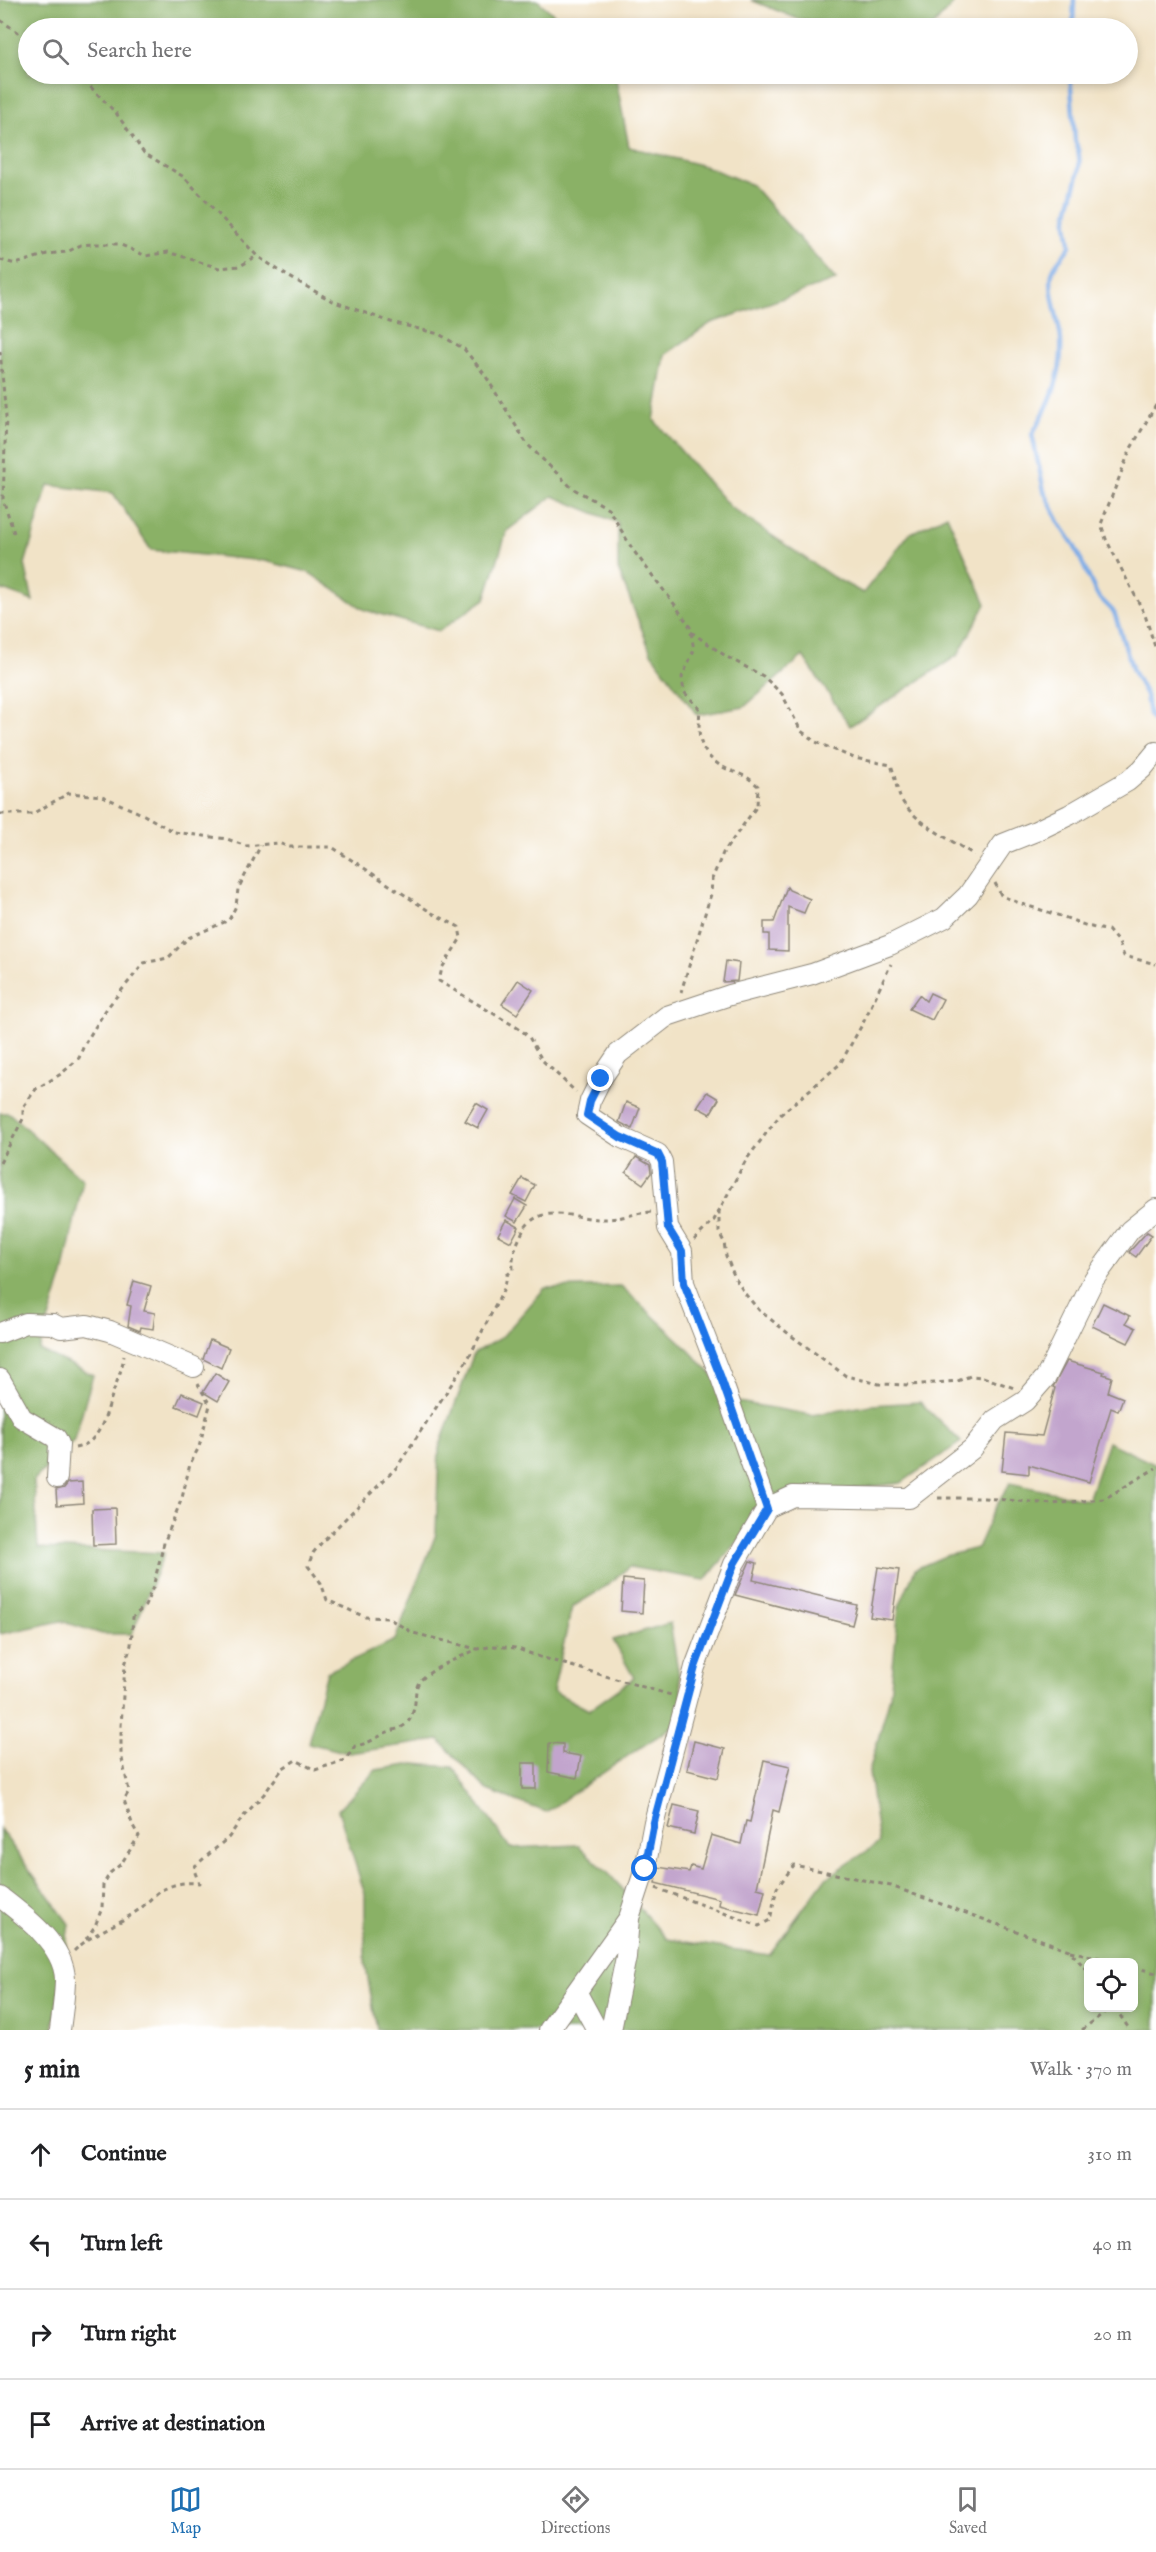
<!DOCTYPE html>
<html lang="en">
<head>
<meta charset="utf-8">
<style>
	body { margin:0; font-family:"IM FELL English",serif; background:#f6f6f6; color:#202124 }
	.controls { position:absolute; right:18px; bottom:18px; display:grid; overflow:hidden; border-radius:9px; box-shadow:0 3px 9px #0003 }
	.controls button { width:54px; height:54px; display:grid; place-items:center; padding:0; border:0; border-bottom:2px solid #e0e0e0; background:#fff; color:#202124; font:30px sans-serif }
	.stop { position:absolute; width:18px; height:18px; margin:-14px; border:4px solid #1a73e8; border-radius:50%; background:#fff }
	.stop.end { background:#1a73e8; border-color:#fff; box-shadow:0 2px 6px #0008 }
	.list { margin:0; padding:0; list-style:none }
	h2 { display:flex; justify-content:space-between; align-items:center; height:78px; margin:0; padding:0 24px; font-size:26px }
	h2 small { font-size:20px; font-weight:400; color:#757577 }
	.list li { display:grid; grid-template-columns:39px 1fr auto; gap:18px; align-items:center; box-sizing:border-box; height:90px; padding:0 24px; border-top:2px solid #e0e0e0 }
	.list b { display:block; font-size:22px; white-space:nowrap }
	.list em { font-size:20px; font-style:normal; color:#757577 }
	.icon { flex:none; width:33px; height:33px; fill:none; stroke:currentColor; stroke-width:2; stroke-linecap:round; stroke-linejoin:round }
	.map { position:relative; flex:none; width:1156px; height:2030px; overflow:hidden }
	.search { position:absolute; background:#fff; box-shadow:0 3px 9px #0003; left:18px; right:18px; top:18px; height:66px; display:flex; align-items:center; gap:15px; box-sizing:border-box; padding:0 21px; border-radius:33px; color:#757577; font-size:22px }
	.sheet { height:438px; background:#fff }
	nav { display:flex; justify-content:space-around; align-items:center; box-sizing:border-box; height:84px; border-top:2px solid #e0e0e0; background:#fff; font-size:16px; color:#757577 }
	nav a { display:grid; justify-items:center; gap:3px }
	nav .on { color:#1f6fb2 }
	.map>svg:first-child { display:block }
</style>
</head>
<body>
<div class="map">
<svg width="1156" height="2030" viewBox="0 0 1156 2030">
	<rect width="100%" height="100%" fill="#fff"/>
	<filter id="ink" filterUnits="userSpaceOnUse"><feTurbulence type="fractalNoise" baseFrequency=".0167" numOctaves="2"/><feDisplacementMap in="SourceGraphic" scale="12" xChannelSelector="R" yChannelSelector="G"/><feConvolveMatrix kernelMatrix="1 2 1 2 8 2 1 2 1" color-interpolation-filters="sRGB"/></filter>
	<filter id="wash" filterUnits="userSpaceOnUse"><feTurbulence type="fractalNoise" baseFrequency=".008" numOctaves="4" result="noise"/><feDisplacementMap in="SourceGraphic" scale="24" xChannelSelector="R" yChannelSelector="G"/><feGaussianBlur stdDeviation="1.35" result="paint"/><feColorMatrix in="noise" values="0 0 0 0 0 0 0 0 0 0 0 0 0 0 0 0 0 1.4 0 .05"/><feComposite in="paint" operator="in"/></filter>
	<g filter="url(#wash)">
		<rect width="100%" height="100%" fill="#f1e3c7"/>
		<g fill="#8ab166" stroke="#5a6e48" stroke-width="1.5" fill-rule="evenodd">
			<path d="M0,0h537l33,28h-542v46h587l14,73 76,19 47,19 84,95 -125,43 -46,32 -11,65 76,87 103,70 30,16 46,-59 38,-19 39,89 -28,51 -108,71 -47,-70 -59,51 -47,8 -46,-62 -33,-84v-46l-65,-27 -46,35 -22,68 -46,32 -74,-21 -57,-38 -43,-11 -114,-11 -38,-57 -65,-8 -23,79 8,37 -33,-12z"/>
			<path d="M751,0h199l3,4 -22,24h-55l-78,-9z"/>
			<path d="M0,1113h9l74,67 -20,95 -24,75 54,25 -19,65 -40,40 4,68 126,5 -32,81h-30l-41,-13 -61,13z"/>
			<path d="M621,1286l60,56 57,60 74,13 59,-10 49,-3 41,40 -60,41 -125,14 -71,83 -76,-13 -30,24 -27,16 -19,84 36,19 45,-32 -21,-38 57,-17 16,95 -51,33 -89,61 -59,-22 -48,-50 -90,13 -41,-10 19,-71 68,-32 41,-106 3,-86 35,-95 28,-16 43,-49z"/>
			<path d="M1108,1442l48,23v565h-779l-12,-68v-68l-27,-84 38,-40 38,-6 39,3 57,81 68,-3 32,30 57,64 102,16 56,-76 54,-36 -10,-71 21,-76 9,-89 16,-38 30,-13 32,-8 17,-38 16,-27 78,17zM1088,1962h46v46h-46z"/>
			<path d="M0,1829l69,95 -16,106h-53z"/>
		</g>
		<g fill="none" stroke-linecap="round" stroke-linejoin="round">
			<g stroke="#7baae5" stroke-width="4.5">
				<path d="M1073,28l1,-28"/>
				<path d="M1070,74l5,67c12,26 -4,50 -8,77 -1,8 3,19 3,28 -4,7 -12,14 -16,22 -9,17 6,53 7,72 2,35 -11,65 -29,94l12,57 16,33 14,21 23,50 17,17 19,59 13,24 3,20 7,9"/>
			</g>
		</g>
		<g id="blocks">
			<g fill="#c2a5cd">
				<path d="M787,887l2,3 21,9 -6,14 -16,-6v44l-19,-1v-16h-5v-12h10z"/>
				<path d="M726,961l13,2 -2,18 -14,1z"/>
				<path d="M518,980l15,10 -16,24 -15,-10z"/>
				<path d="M930,993l13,6 -11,21 -23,-11 10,-14 7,6z"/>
				<path d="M707,1092l12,7 -9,15 -13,-7z"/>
				<path d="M626,1102l14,6 -8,21 -13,-7z"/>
				<path d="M476,1103l12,7 -10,18 -13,-7z"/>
				<path d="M636,1157l14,8 1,8 -8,11 -17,-12z"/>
				<path d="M522,1178l13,7 -9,17 -14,-7z"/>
				<path d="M515,1199l12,7 -10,16 -11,-6z"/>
				<path d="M506,1220l13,7 -8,15 -13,-7z"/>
				<path d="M1147,1232l5,3 -16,22 -7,-5z"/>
				<path d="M134,1281l17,5 -7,25 11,2 -2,16 -12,-2 -1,4 -12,-5 3,-20 -4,-1z"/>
				<path d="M1103,1303l27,13 -4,7 10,5 -8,15 -36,-17z"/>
				<path d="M210,1340l19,8 -8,20 -18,-9z"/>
				<path d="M1067,1361l37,11 -1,2 9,3 -4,15 15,6 -5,13 -7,-3 -22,74 -60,-17v9l-27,-3 4,-38 36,3 13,-48 -2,-1z"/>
				<path d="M215,1373l14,9 -11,19 -15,-9z"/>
				<path d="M182,1393l22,9 -5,13 -23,-9z"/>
				<path d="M82,1482l1,21 -26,2 -1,-15 8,-2 4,-5z"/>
				<path d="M115,1508l1,36 -23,1 -1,-36z"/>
				<path d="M750,1561l7,2 -4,17 104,25 -5,20 -117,-30z"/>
				<path d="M878,1567l21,3 -7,50 -22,-3z"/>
				<path d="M623,1579l21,2 -2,32 -21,-2z"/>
				<path d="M694,1741l31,8 -7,29 -31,-8z"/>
				<path d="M549,1743l14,1v9l18,3 -4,22 -29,-6z"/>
				<path d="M764,1760l26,6 -11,46 -6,-2 -16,78 8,2 -6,25 -40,-10 1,-6 -65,-16 3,-16 31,5 2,-6 10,3 10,-34 30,9 5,-23 4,1z"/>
				<rect x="522" y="1763" width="14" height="26"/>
				<path d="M674,1805l25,6 -5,23 -26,-6z"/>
			</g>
		</g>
	</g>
	<g filter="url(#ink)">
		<use href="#blocks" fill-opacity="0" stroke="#8e8779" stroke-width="1.5"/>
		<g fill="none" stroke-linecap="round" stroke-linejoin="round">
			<defs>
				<g id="minor">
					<path d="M0,1333l26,-10 27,1 8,4 26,-3 23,6 84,36"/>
					<path d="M0,1379l22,39 34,20 3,6 -2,34"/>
					<path d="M767,1508l-46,-130 -37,-95 -2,-32 -14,-23 -6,-66 -4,-8 -38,-17 -33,-22 3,-14 11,-22 17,-25 49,-38 63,-21 82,-21 78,-29 54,-27 24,-23 35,-51 33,-13 33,-16 59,-34 14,-12 14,-17"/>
					<path d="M0,1897c25,19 64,48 65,82 0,16 -3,35 -5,51"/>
					<path d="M577,1993l20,37"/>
					<path d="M549,2030l80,-112 16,-49 9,-47 41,-155 39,-103 33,-56 26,-12 116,2 63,-49 23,-29 30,-19 21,-24 48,-98 36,-49 26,-21"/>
					<path d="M611,2030l15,-73 3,-39"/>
				</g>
			</defs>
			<use href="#minor" stroke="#8e8779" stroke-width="22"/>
			<g stroke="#8e8779" stroke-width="3" stroke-dasharray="4.5 4.5" stroke-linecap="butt">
				<path d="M0,20l28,19"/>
				<path d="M78,74l38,39 28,40 40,24 73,79 29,19 46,26 59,21 48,12 25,15 21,26 42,69 45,44 36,20 25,42 42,55 15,22 4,23 -12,27 2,15 16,17c-2,25 -3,42 21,57 16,9 21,5 37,20l-1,20 -34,47 -11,26 -1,15 -30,98"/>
				<path d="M0,260l16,4 31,-10 20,-2 14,-7 12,-1h26l27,12 22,-4 51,16 21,-2 17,-10"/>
				<path d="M0,351l6,66 -3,82 11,34"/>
				<path d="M1156,405l-26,45 -29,74 5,15 39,76 11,35"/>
				<path d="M691,632l36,25 36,19 19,18 19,37 15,11 38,16 37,7c4,10 5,23 9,32 11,24 52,43 74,58"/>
				<path d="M0,814h32l37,-21 33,3 42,19 30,17 53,7 19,7 32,-3 12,4h42l100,66 27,14 2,11 -19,30 -3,13 82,49 8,7 13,23 34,32"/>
				<path d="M995,883l6,12c17,9 35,13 53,19 22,6 31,14 54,16l11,13 5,13 32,8"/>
				<path d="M0,1163l23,-44v-12l13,-18 25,-15 18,-16 5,-13 23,-37 37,-45 24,-5 20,-20 41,-18 7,-14 2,-17 23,-44"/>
				<path d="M719,1210v22l5,10 2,14 9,22 11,17 13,15 30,24 57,42 33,8 32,1 47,-4 12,-5 13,1 31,11"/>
				<path d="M651,1212c-18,1 -32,8 -51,7 -28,-1 -64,-18 -79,16 -6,13 -9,20 -8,35l-6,5 -2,12 -37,72 -71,108 -74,74 -10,12 -5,13 13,17 6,17 38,17 23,1 25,15 64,16 18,-3 20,2 25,9 131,38"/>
				<path d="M694,1240l20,-20 32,-60 34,-45 60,-51 23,-41 28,-59"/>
				<path d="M75,1448c28,-5 31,-38 40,-61 4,-11 7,-19 9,-31"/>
				<path d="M938,1498h46l68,6 52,-5 52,-31"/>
				<path d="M656,1888l103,38 11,-6 7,-32 17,-23 97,21 178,64 19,21"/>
				<path d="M86,1939l9,-13 7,-18 1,-23 7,-12 11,-9 18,-28 -6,-10 -9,-26 5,-9 -8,-37v-28l4,-61 6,-20 2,-28 12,-11 8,-19 11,-44 18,-45 8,-34 9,-17 11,-42 -12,-21"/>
				<path d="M74,1951c19,-19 45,-26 67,-43 9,-7 14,-16 25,-20 11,-5 21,-6 33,-5l-5,-13 1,-4 34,-29 13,-19 22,-24 19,-26 13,-8 19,10 30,-10 10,-14c11,-2 16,-5 25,-10 15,-10 28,-3 34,-28 3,-11 -1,-22 9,-30 15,-13 37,-20 54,-29"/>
				<path d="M1070,1951l46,11"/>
				<path d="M1134,1967l22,6"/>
				<path d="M1115,2008l15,22"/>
				<path d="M1082,2030l28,-22"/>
			</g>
			<use href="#minor" stroke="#fff" stroke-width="20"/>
		</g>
	</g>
	<g fill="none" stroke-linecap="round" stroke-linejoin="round" filter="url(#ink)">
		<path stroke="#1a73e8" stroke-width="8" d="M601,1079l-11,22 -3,14 33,22 38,17 4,8 6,66 14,23 2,32 37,95 46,131 -33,55 -39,103 -41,155 -9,47"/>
	</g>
</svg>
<div class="controls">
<button><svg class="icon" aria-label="locate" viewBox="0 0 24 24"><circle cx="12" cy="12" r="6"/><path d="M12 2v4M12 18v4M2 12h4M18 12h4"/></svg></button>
</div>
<div class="stop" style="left:645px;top:1869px"></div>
<div class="stop end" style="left:601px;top:1079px"></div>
<div class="search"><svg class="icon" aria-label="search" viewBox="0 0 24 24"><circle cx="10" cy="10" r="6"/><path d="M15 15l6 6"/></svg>Search here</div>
</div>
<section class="sheet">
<h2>5 min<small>Walk · 370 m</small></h2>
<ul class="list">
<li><svg class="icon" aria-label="ahead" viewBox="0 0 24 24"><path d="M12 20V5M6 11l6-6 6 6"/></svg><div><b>Continue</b></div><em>310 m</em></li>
<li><svg class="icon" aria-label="left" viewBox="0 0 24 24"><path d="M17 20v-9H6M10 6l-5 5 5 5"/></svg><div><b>Turn left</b></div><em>40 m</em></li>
<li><svg class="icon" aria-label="right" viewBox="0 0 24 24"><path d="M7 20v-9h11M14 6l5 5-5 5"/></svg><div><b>Turn right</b></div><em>20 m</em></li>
<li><svg class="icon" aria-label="arrive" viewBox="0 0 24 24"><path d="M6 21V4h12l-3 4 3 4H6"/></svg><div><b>Arrive at destination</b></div></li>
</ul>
</section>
<nav>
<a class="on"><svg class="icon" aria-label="map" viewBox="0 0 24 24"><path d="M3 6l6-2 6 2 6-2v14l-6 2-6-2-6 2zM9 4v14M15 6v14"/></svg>Map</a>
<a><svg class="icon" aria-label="directions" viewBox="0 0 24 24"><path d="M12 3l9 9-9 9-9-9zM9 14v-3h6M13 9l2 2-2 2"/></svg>Directions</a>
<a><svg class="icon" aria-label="saved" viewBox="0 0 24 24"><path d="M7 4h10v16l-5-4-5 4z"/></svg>Saved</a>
</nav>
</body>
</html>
